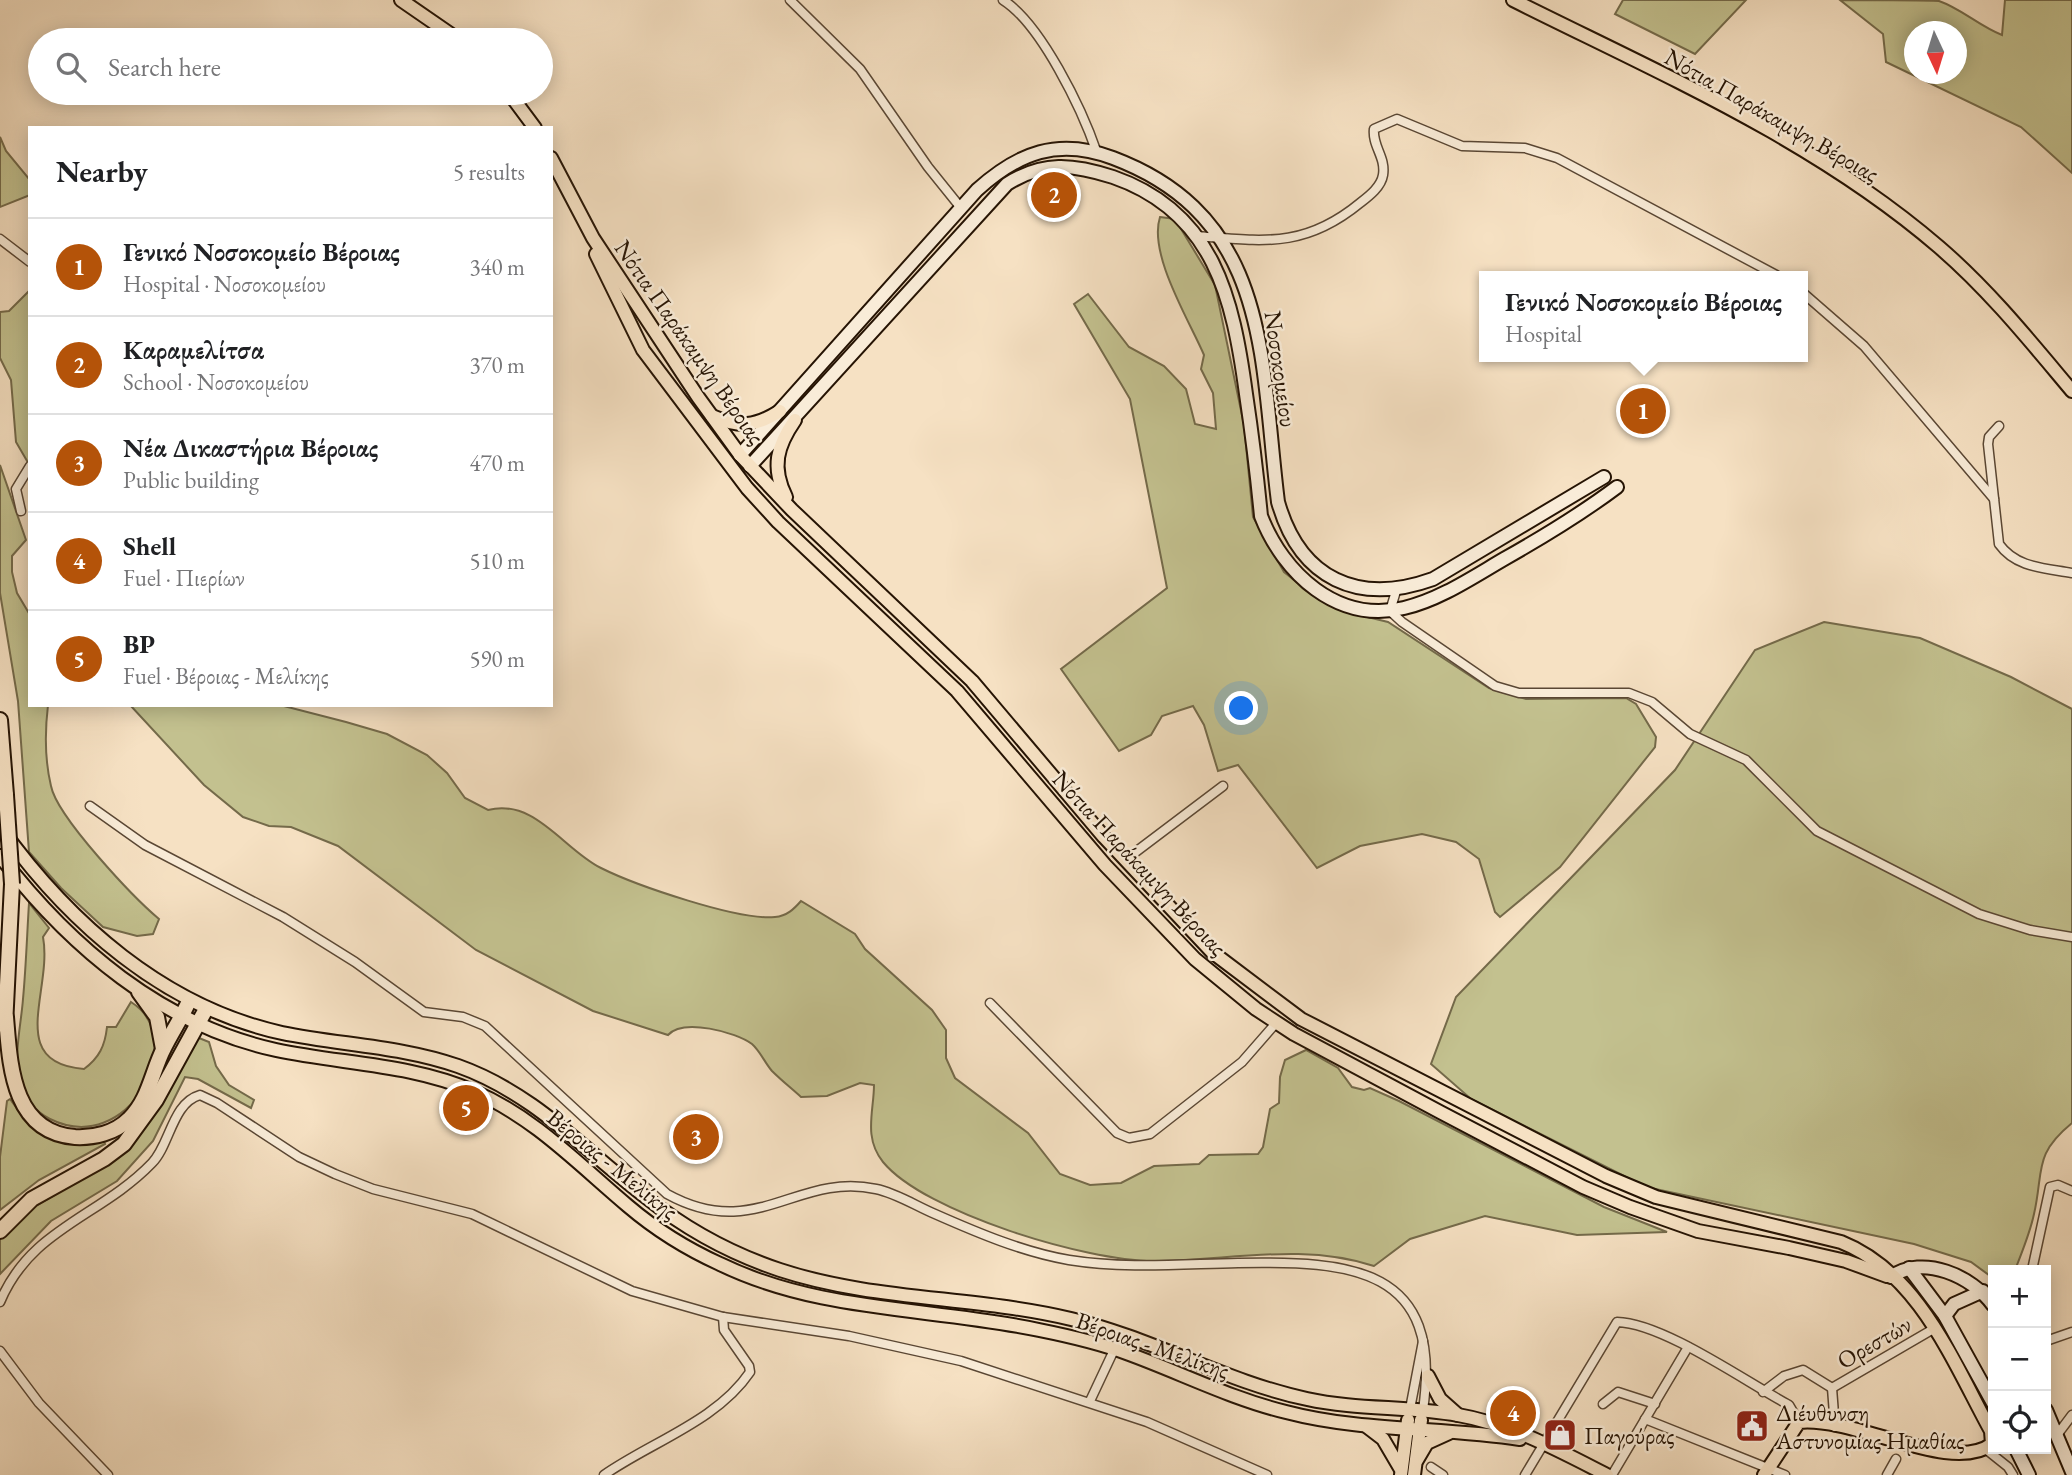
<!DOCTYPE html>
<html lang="en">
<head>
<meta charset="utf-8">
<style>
	body { margin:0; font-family:"EB Garamond",serif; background:#f6f6f6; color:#202124 }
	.controls { position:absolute; right:21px; bottom:21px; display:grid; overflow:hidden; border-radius:0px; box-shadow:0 4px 18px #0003 }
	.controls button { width:63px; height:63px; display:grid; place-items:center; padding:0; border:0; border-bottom:2px solid #e0e0e0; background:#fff; color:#202124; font:35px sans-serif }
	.compass { position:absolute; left:1904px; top:21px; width:63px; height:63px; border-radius:50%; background:#fff; box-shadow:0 4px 18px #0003; rotate:176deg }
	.you { position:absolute; left:1242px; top:709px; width:24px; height:24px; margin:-18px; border:5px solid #fff; border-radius:50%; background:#1a73e8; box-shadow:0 0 0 10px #1a73e833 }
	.badge { display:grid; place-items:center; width:46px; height:46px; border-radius:50%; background:#b45309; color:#fff; font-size:23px; font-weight:700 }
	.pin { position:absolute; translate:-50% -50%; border:4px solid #fff; box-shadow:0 2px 7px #0006 }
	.popup { position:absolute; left:1479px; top:271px; width:329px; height:91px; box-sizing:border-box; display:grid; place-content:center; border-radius:0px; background:#fff; filter:drop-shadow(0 2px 5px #0005); font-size:23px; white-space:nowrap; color:#757577 }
	.popup b { font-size:26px; color:#202124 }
	.popup::after { content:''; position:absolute; left:50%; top:100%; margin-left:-14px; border:14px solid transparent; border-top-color:#fff }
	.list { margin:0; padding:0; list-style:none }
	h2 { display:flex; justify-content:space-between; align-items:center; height:91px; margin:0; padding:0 28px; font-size:30px }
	h2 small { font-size:23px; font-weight:400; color:#757577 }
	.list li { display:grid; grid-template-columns:46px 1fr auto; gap:21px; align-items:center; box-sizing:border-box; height:98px; padding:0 28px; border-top:2px solid #e0e0e0 }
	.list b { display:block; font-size:26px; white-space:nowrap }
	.list p { margin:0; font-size:23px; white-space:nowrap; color:#757577 }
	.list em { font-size:23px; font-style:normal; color:#757577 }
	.icon { flex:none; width:38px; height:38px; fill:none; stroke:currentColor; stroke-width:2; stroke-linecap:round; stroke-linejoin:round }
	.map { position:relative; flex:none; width:2072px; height:1475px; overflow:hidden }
	.search { position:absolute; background:#fff; box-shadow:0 4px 18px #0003; left:28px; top:28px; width:525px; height:77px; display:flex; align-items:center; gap:18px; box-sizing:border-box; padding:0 24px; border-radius:38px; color:#757577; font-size:26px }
	.panel { position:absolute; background:#fff; box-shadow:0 4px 18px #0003; left:28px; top:126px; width:525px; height:581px; border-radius:0px }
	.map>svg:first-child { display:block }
</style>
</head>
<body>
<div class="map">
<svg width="2072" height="1475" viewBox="0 0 2072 1475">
	<rect width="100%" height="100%" fill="#f6e1c3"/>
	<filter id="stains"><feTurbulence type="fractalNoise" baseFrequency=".00286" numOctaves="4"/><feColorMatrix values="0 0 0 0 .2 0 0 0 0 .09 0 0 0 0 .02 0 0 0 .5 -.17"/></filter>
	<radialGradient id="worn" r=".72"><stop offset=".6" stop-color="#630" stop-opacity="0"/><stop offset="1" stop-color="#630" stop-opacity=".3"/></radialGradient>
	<g fill="#c3c18f" stroke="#746a4a" stroke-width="2" fill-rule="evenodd">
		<path d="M1623,0h123l-51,54 -80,-40z"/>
		<path d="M1840,0c23,0 80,0 99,1 23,8 40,25 63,34l3,-35h67v173l-51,-46 -135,-65 -3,-28zM1914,32h42v42h-42z"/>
		<path d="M0,137l6,14 24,29v15l-30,12z"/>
		<path d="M1160,217l15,2 40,66 29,140 9,92 31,55 33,26 30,14 41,10 101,66 37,11 100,-1 10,6 20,33 -1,10 -95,120 -60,50 -5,-5 -16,-53 -23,-17 -34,-8 -62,12 -43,22 -79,-103 -20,6 -14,-46 -11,-19 -31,10 -11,19 -32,16 -58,-82 106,-81 -37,-189 -56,-95 14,-10 41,53 35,19 22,23 9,35 21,5 -3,-36 -12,-24 3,-14c-15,-35 -56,-101 -44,-138z"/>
		<path d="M30,290v176l-14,-24 -5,-62 -11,-22v-46l9,-1z"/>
		<path d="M0,465l26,75 -14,16v16l5,21 13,22v90h18c-3,25 -3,56 3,81 6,31 83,112 108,133l-6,15 -16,2 -34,-9 -42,-39 -32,-36 -11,-151 -18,-108z"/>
		<path d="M1824,622l96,16 91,39 61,32v414c-39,32 -28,47 -38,91 -4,19 -12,38 -19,56h-22v8l-22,-16 -57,-18 -268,-57 -175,-88 -40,-35 25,-67 219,-227 80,-120z"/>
		<path d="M130,705h150l66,17 41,12 40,21 20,18 18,25 23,12c47,-12 75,39 113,58 34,17 138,53 174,49 12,-1 19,-8 26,-16l54,33 10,15 67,61 14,20v28l9,20 73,55 32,41 30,11 31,-2 33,-17 45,-2 10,-9 49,-1 5,-7 7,-38 9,-6 1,-26 5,-17 21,-10 32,18 14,19 12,3 6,-2 29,13 205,106 63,25 -90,3 -92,-19 -75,23 -36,27c-72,-24 -147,-5 -221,-5 -66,0 -228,-48 -270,-99 -20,-25 -9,-51 -9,-77l-14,-2 -33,13 -26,1c-10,-9 -20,-17 -29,-26 -7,-8 -12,-20 -20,-27 -16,-12 -69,-26 -84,-9l-75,-24 -117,-61 -138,-104 -47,-19 -22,-1 -26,-9 -39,-32z"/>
		<path d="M29,903l20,25 -6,9c10,53 -38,126 41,132 15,-11 21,-23 23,-42h9l15,-25c60,38 -3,156 -81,117 -13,-6 -26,-21 -30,-35 -7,-28 1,-58 3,-85 3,-32 4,-64 6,-96z"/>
		<path d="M199,1038l10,4 7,24 13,19 25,15 -3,8 -53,-29 -13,-2 -32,64 -36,40 -66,40 -51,53v-35l19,-23 93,-55 80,-118z"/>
		<path d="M10,1099l16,22 11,9 67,11 1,3 -66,36 -39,30v-53l7,-56z"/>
	</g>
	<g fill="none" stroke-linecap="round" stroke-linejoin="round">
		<defs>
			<g id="street">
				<path d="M790,0l70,69 68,98 33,41"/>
				<path d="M1003,0c38,24 79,109 94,153"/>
				<path d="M1196,236c67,5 108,13 164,-33 9,-7 21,-16 23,-28 3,-18 -11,-29 -9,-46l23,-10 65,27 63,2 32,10 221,118"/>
				<path d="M0,239l30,23"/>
				<path d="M1802,292l62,54 130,153"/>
				<path d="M1999,426l-10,11 -1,7 11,100c17,24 46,24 73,29"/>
				<path d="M21,511l-5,-22 14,-23"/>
				<path d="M1396,591l-6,20 12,11 93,64 24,7h110l23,9 38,32 56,26 71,71 162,83 51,16 42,7"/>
				<path d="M90,806l55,39 138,72 72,45 69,50 39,5 22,9 182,168c89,49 129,-22 209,-5 20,4 40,17 59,25 43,19 88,38 134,46 56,9 113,4 169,3 112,-2 206,3 185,147"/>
				<path d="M1125,860l98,-74"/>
				<path d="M990,1003l127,130 12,5 21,-4 92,-72 34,-39"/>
				<path d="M2032,1270l18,-83 8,-2 14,6"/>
				<path d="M0,1302c31,-74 100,-85 152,-139 18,-18 20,-60 48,-68l17,8 82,54 36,17 38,15 99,25 160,77 91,26 126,19 112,25 186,61 120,53"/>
				<path d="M2046,1341l26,-9"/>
				<path d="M0,1351l39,52 69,72"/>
				<path d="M1832,1388l103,-60"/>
				<path d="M1832,1388l3,39"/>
				<path d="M1763,1392l21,-16 19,-6 29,18"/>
				<path d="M1090,1401l32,-68"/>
				<path d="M1603,1404l15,-12 37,12"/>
				<path d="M1410,1409l13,-68"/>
				<path d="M1645,1419l140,56"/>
				<path d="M2057,1435l15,-20"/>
				<path d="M1988,1451l20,16 5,8"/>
				<path d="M1431,1467l12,8"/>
				<path d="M604,1475c47,-33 113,-54 146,-103l-1,-6 -25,-36 -1,-13"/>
				<path d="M1525,1475l92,-153c46,1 129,60 172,83l10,17"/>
				<path d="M1612,1475l76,-128"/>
				<path d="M1887,1475l9,-16"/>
			</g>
			<g id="secondary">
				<path d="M740,455l237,-265c41,-37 81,-53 136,-32 159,60 147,202 165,344 22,77 80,104 155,77l171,-102"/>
				<path d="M750,466l257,-282c36,-23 66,-20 106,-7 101,35 120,121 133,217 6,40 11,81 15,122 22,57 76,108 143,92 35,-8 69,-31 100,-49 39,-22 77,-45 113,-72"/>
				<path d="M1909,1268l36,48 48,87"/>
				<path d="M1891,1277c32,-23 81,-1 102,28"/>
				<path d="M1945,1316l9,-12 29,-13"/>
				<path d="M2046,1410l26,62"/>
				<path d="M2016,1449l13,26"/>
			</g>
			<g id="primary">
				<path d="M401,0l58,40"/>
				<path d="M1513,0c146,73 302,140 426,247 50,43 91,94 133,144"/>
				<path d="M509,93l26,35"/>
				<path d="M551,158l42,80 105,159 42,58 52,55 180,171 132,156 108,115 89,67 305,157 50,21 185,45c78,31 112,120 150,189l1,13c-41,31 -137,-28 -193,-22l-35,53"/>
				<path d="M596,254l47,96 104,138 31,34 179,169 148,174 90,94 61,50 38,25 146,78 143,75 47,20 68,24 91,17 57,13 41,15"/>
				<path d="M712,416c28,12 43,11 68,-5"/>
				<path d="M786,497c-15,-30 -9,-51 9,-77"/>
				<path d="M0,827c69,96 164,180 282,206 58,12 119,13 176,33 76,27 126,84 189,132 39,31 85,56 133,72 94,31 195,26 291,49 81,19 155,63 236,80 50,11 101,7 151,16 53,9 102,36 149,60"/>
				<path d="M0,856c70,91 162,169 276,194 66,14 135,14 197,41 61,26 105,73 155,115 27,23 59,43 92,58 101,49 211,43 319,66 30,6 61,13 90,24 52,19 103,45 157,58 76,20 157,15 234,27"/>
				<path d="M1428,1376l12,23 18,16"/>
				<path d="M1366,1426l17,13 17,29"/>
				<path d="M1417,1460l10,-17 22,-10"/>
				<path d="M1401,1475l7,-55"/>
				<path d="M1414,1475l7,-55"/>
			</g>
			<g id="highway">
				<path d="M0,720l6,75"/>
				<path d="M139,992l18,25 6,32"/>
				<path d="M6,1017c4,48 6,115 69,120 19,1 40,-4 54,-18 20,-19 23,-48 35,-71 8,-16 18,-31 25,-47"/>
				<path d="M5,1026l7,-142"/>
				<path d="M0,1231l32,-32 72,-40 20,-15 32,-44 50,-91"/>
			</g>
		</defs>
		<use href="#street" stroke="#5a4734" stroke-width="11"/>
		<use href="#secondary" stroke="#261404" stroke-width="16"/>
		<use href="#primary" stroke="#261404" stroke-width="16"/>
		<use href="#highway" stroke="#261404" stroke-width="18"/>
		<use href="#street" stroke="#f9ecd8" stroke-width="8"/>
		<use href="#secondary" stroke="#f9ecd8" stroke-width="12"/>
		<use href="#primary" stroke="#f6e1c3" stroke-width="12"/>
		<use href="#highway" stroke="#f6e1c3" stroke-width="14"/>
		<defs>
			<path id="highway-bridge" d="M6,795l6,89"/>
		</defs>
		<use href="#highway-bridge" stroke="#261404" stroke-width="18" stroke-linecap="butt"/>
		<use href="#highway-bridge" stroke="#f6e1c3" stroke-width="14"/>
	</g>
	<defs>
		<symbol id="civic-square" viewBox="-11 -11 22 22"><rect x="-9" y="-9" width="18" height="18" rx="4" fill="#8f2418" stroke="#f9ecd8"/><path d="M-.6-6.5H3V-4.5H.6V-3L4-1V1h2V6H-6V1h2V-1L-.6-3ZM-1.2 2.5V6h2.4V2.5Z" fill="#fff"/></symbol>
		<symbol id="shop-square" viewBox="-11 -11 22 22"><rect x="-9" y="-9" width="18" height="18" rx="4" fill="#8f2418" stroke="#f9ecd8"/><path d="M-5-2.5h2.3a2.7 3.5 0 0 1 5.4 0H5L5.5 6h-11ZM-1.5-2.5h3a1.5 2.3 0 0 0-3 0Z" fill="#fff"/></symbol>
	</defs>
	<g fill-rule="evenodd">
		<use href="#civic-square" x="1733" y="1407" width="38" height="38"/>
		<use href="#shop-square" x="1541" y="1416" width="38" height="38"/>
	</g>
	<g text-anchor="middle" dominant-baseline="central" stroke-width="5" stroke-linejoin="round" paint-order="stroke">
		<g font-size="24" fill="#261404" stroke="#f9ecd8">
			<text transform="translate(1772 115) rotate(30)">Νότια Παράκαμψη Βέροιας</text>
			<text transform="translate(690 342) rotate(55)">Νότια Παράκαμψη Βέροιας</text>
			<text transform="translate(1281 369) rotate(82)">Νοσοκομείου</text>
			<text transform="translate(1140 863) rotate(47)">Νότια Παράκαμψη Βέροιας</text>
			<text transform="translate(613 1164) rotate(39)">Βέροιας - Μελίκης</text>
			<text transform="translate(1874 1342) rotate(-30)">Ορεστών</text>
			<text transform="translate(1153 1345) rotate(19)">Βέροιας - Μελίκης</text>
		</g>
		<g font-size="24" fill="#261404" stroke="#f9ecd8" text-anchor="start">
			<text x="1776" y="1412">Διέυθυνση<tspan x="1776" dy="28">Αστυνομίας Ημαθίας</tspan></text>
			<text x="1584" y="1435">Παγούρας</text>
		</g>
	</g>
	<rect width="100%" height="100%" filter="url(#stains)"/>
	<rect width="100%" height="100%" fill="url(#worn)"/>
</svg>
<div class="controls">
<button>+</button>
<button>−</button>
<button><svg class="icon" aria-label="locate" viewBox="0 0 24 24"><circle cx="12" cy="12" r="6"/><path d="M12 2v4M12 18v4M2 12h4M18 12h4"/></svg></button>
</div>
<svg class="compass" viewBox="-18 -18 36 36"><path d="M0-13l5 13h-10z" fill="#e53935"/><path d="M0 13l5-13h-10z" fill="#757577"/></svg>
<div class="you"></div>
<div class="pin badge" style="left:1643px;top:411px">1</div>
<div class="popup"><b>Γενικό Νοσοκομείο Βέροιας</b>Hospital</div>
<div class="pin badge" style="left:1054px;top:195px">2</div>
<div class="pin badge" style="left:696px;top:1137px">3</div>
<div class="pin badge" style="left:1513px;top:1413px">4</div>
<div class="pin badge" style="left:466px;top:1108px">5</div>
<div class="search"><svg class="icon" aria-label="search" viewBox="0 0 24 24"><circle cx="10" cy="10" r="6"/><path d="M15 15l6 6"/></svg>Search here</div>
<section class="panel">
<h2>Nearby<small>5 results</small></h2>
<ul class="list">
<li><span class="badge">1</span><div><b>Γενικό Νοσοκομείο Βέροιας</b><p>Hospital · Νοσοκομείου</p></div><em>340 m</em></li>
<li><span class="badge">2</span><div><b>Καραμελίτσα</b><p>School · Νοσοκομείου</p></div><em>370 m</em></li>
<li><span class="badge">3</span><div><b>Νέα Δικαστήρια Βέροιας</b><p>Public building</p></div><em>470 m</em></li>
<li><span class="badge">4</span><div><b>Shell</b><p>Fuel · Πιερίων</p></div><em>510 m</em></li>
<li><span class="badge">5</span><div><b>BP</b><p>Fuel · Βέροιας - Μελίκης</p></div><em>590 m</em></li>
</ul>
</section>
</div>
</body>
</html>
